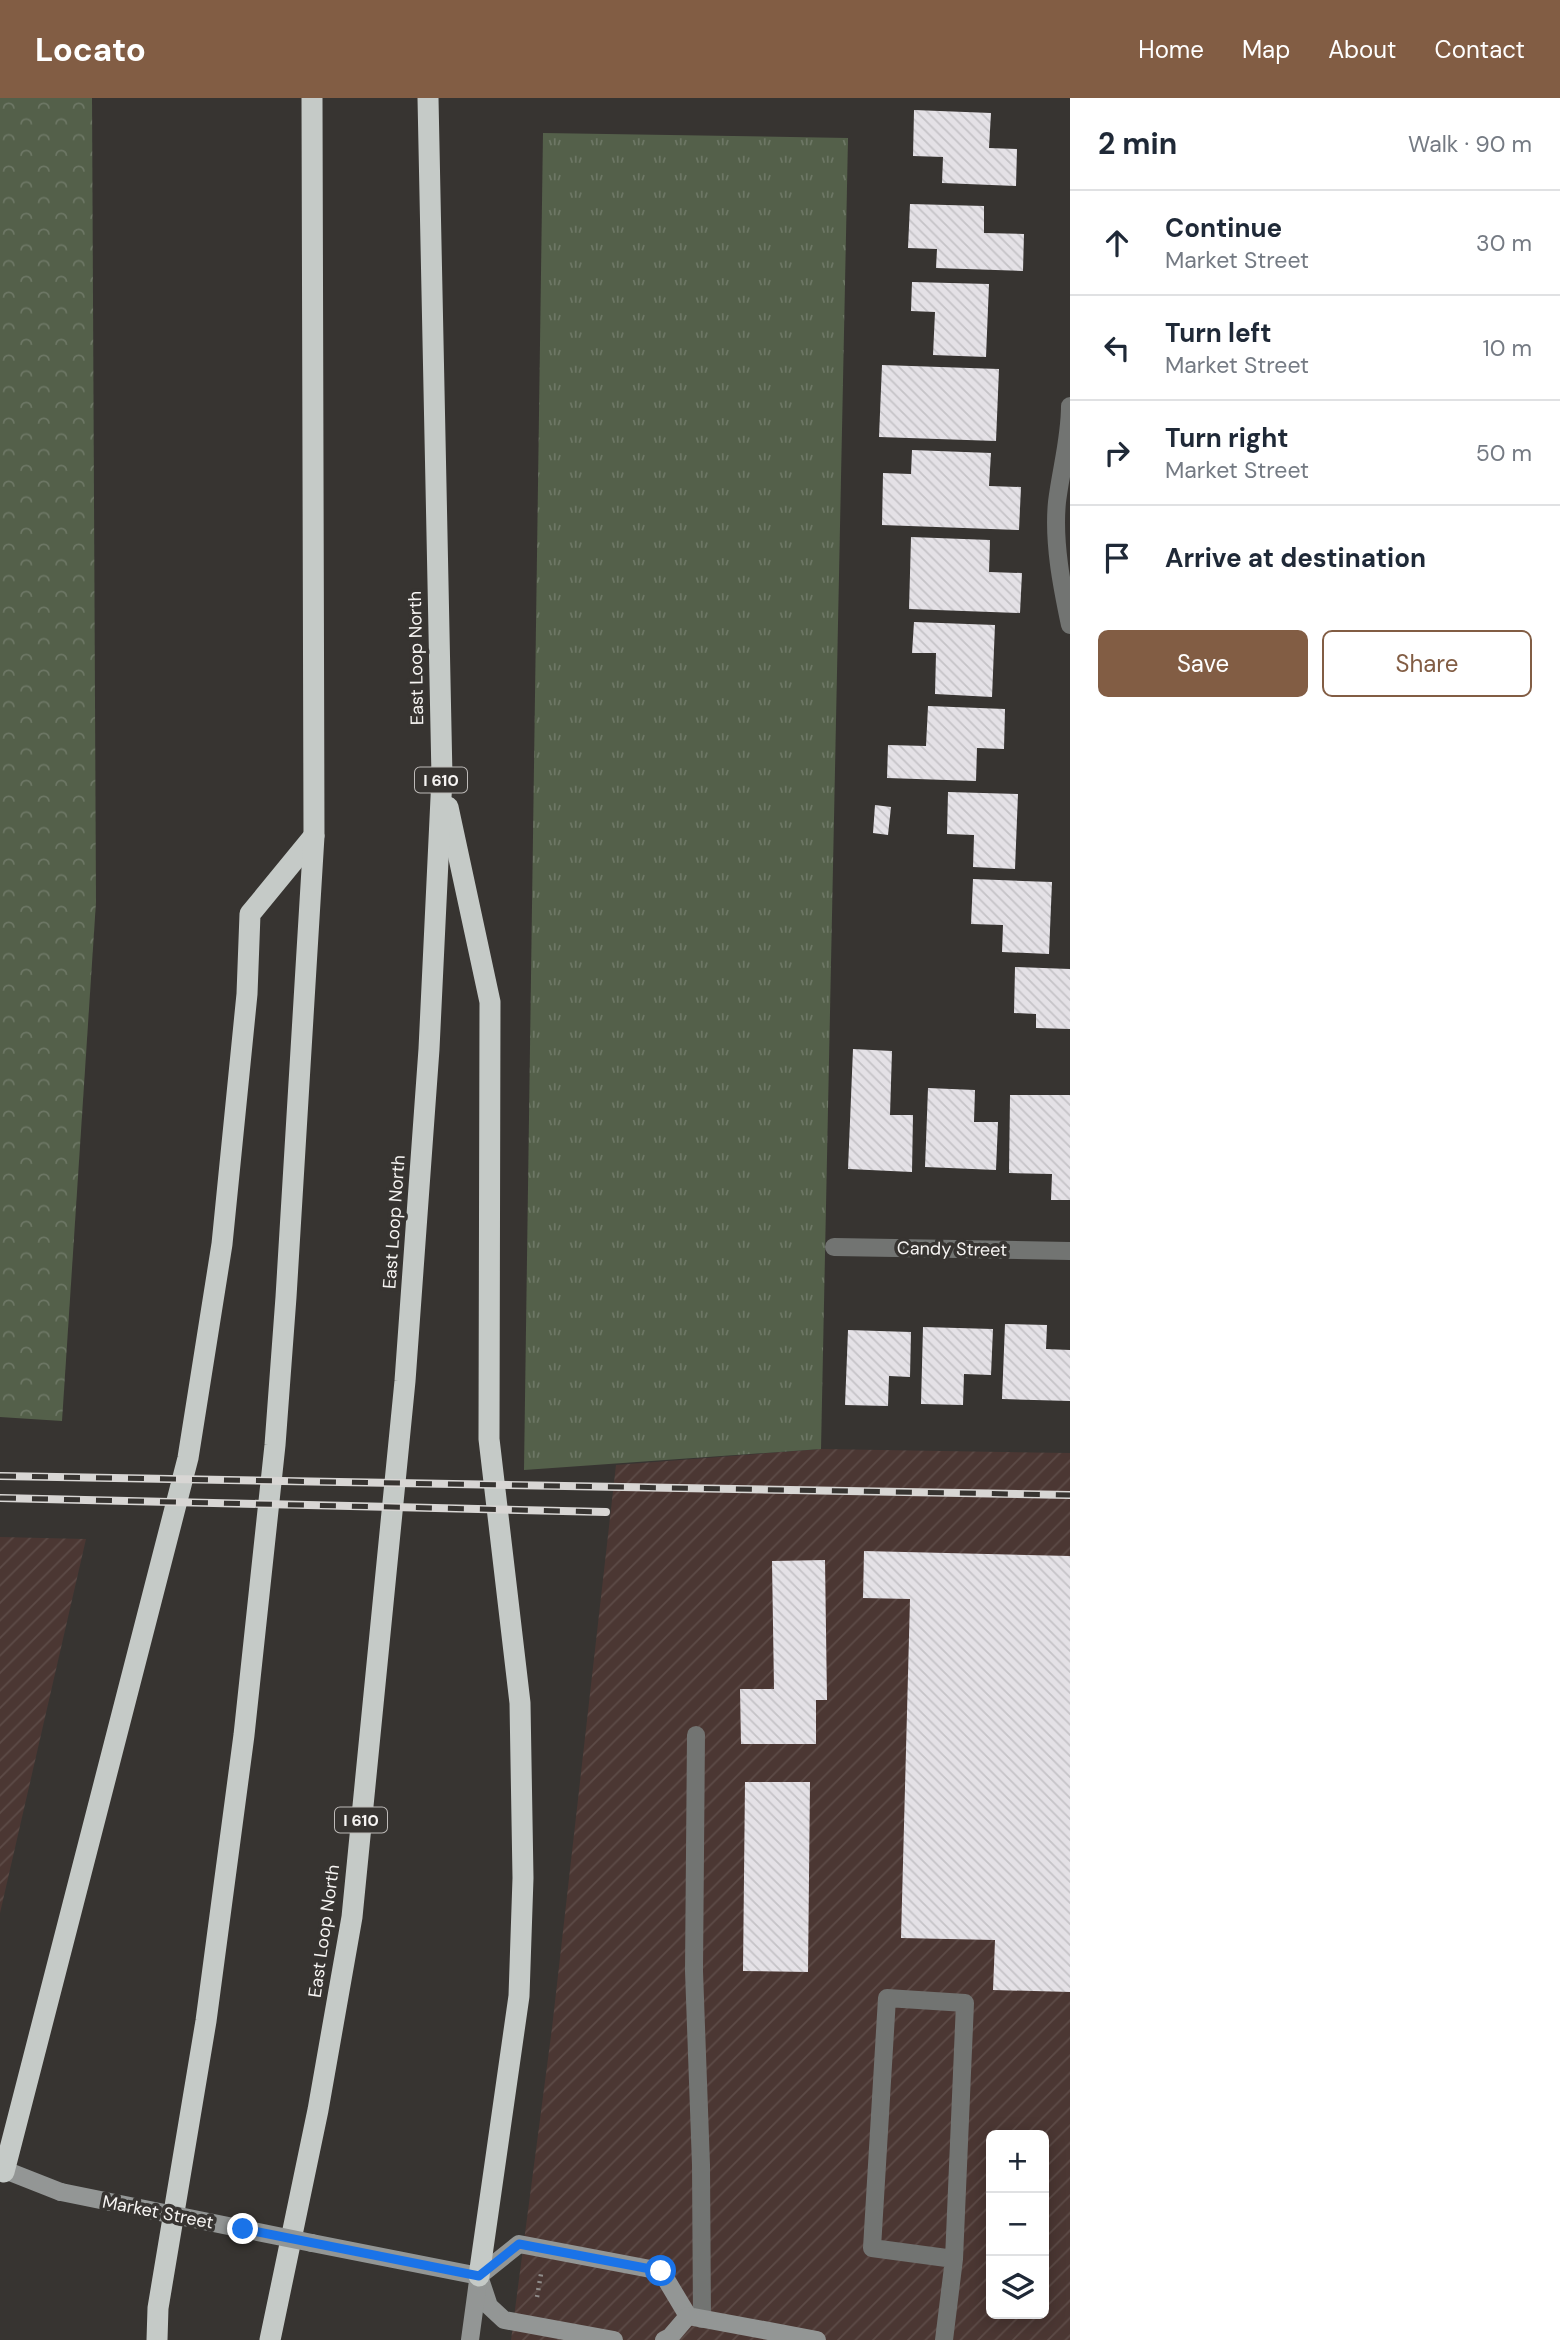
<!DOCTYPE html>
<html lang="en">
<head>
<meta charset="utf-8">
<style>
	body { margin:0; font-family:"DM Sans",sans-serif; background:#f6f6f7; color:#1f2937 }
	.controls { position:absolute; right:21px; bottom:21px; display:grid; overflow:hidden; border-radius:10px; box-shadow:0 4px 18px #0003 }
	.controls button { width:63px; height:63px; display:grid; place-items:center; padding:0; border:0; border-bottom:2px solid #e0e1e3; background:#fff; color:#1f2937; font:35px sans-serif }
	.stop { position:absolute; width:21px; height:21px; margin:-16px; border:5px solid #1a73e8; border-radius:50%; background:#fff }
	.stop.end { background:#1a73e8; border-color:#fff; box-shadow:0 2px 7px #0008 }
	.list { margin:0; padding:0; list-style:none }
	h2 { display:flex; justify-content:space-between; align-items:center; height:91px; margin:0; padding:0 28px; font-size:30px }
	h2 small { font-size:23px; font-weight:400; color:#747a83 }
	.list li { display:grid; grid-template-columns:46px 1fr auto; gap:21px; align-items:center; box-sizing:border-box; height:105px; padding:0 28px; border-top:2px solid #e0e1e3 }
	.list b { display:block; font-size:26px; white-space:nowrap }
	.list p { margin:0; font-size:23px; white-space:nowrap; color:#747a83 }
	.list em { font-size:23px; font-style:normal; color:#747a83 }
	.actions { display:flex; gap:14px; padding:21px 28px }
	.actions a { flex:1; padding:16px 0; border:2px solid #825d44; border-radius:10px; text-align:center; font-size:24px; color:#825d44 }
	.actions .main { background:#825d44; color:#fff }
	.icon { flex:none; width:38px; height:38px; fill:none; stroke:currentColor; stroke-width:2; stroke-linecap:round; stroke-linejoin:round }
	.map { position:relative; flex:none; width:1070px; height:2242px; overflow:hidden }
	header { display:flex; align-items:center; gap:42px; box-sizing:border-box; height:98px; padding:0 35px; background:#825d44; color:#fff }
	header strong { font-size:33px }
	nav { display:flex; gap:38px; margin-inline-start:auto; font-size:24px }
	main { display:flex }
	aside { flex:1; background:#fff }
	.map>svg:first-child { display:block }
</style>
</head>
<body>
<header>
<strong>Locato</strong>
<nav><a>Home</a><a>Map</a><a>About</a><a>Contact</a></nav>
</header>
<main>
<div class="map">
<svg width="1070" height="2242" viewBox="0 0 1070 2242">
	<defs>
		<pattern id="industrial-furrows" width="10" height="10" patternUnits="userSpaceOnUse" patternTransform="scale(1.75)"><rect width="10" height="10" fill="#4b3733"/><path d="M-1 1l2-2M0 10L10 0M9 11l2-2" fill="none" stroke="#5d4b47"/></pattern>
		<pattern id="grass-tufts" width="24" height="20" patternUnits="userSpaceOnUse" patternTransform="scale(1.75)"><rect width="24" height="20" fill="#54604a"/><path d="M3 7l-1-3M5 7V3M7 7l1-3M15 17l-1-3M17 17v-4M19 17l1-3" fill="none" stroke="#6d7765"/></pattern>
		<pattern id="forest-crowns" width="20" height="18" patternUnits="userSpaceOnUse" patternTransform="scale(1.75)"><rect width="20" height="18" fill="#54604a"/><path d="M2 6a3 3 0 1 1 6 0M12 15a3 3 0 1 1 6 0" fill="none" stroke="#6d7765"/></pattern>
		<pattern id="building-back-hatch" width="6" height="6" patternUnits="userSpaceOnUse" patternTransform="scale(1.75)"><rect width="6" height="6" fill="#e4e1e6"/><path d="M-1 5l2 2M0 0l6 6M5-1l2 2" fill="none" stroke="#c5c3c7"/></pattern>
	</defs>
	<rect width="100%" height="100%" fill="#373431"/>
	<g fill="url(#industrial-furrows)" fill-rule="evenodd">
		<path d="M821,1351l249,4v887h-559l41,-312 64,-563zM991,2037h53v179h-53z"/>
		<path d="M0,1439l86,2 -86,374z"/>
	</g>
	<path fill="url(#grass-tufts)" d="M543,35l305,5 -27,1311 -297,21z"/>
	<path fill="url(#forest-crowns)" d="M0,0h92l4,804 -34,519 -62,-4z"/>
	<g fill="url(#building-back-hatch)">
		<path d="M914,12l77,3 -2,35 28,1 -1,37 -74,-3 1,-26 -30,-1z"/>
		<path d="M910,106l74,2v27l40,1 -1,37 -87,-3 1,-19 -29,-1z"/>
		<path d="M912,184l77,2 -3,73 -53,-2 2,-43 -24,-1z"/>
		<path d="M882,267l117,4 -3,72 -117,-4z"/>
		<path d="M912,352l79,3 -2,33 32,1 -2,43 -137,-5 1,-52 28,1z"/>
		<path d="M911,439l79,3 -1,32 33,1 -2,40 -111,-4z"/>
		<path d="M914,524l81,3 -3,72 -57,-3 1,-41h-24z"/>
		<path d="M928,608l77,3 -1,40 -27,-1 -1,33 -89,-3 1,-33 38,1z"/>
		<path d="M948,694l70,2 -3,75 -42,-2 1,-32 -27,-1z"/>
		<path d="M875,707l16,2 -3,28 -15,-2z"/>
		<path d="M973,781l79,3 -3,72 -47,-2 1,-27 -32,-1z"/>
		<path d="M1015,869l55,2v60l-34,-1v-14l-22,-1z"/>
		<path d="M853,951l39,2 -2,64h23l-1,57 -64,-3z"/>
		<path d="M928,990l47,2 -1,32h24l-2,48 -71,-3z"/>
		<path d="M1010,997h60v105h-19l1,-26 -43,-1z"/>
		<path d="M1005,1226l42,1 -1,24 24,1v51l-68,-2z"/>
		<path d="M923,1229l70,2 -2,46 -27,-1 -1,31 -42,-1z"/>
		<path d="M848,1232l63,2 -1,45 -21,-1 -1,30 -43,-1z"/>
		<path d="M864,1453l206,5v436l-77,-2 2,-50 -94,-2 9,-339 -47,-1z"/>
		<path d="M825,1462l2,140h-11v44h-75l-1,-55h34l-2,-128z"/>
		<path d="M745,1684h65l-2,190 -65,-1z"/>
	</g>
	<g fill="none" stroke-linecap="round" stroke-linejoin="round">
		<path stroke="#8f8c8a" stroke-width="4.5" stroke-dasharray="2 5" stroke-linecap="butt" d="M537,2199l4,-23"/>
		<g stroke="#727472" stroke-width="18">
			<path d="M696,1637l-2,236 7,194 1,154"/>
			<path d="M944,2242l10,-81 11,-256 -78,-5 -15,250 82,11"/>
		</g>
		<g stroke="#727472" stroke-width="18">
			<path d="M1070,308c0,33 -9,63 -13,96 -4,40 5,85 13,123"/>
			<path d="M834,1149l236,4"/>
		</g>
		<g stroke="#939695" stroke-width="18">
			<path d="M0,2070l61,24"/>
			<path d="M312,2145l167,33"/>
			<path d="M479,2178l40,-32 142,27 27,45 129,24"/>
			<path d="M479,2178l10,30 15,14 110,20"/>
			<path d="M470,2242l8,-59"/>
			<path d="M664,2242l6,-3 18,-21"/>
		</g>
		<g stroke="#c5cac7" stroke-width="21">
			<path d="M448,709l42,195 -1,437 31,264 3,175 -4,118 -40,280"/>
			<path d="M4,2074l184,-714 34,-214 25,-250 3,-80 64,-78"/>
			<path d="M157,2242l1,-32 48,-287 38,-286 31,-290 11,-148 28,-461 -2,-738"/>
			<path d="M270,2242l48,-230 34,-193 53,-536 24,-332 13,-272 -14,-679"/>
		</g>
		<defs>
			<g id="rail">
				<path d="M0,1378l1070,19"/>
				<path d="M0,1400l606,14"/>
			</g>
		</defs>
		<use href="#rail" stroke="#d8d6d4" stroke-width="8"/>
		<use href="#rail" stroke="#373431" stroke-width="5" stroke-dasharray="16" stroke-linecap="butt"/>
		<path stroke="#939695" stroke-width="18" d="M61,2094l251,51"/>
	</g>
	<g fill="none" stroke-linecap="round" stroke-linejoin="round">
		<path stroke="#1a73e8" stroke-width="9" d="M243,2131l236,47 40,-32 142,27"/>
	</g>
	<g text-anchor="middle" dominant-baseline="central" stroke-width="7" stroke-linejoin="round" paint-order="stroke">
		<g fill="#373431" stroke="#bdbab8" stroke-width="2">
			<rect x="415" y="669.5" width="52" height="25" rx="5"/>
			<rect x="335" y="1709.5" width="52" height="25" rx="5"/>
		</g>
		<g font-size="16" font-weight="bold" fill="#f6f4f2">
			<text x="441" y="682">I 610</text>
			<text x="361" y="1722">I 610</text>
		</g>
		<g font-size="18" fill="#f6f4f2" stroke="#373431">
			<text transform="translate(416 560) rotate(-91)">East Loop North</text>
			<text transform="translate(394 1124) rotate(-86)">East Loop North</text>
			<text transform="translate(952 1151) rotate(1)">Candy Street</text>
			<text transform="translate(324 1833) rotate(-82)">East Loop North</text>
			<text transform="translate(158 2114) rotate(11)">Market Street</text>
		</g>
	</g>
</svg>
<div class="controls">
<button>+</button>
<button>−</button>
<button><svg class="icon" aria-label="layers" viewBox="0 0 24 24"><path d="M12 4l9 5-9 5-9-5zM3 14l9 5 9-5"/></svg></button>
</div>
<div class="stop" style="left:661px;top:2173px"></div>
<div class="stop end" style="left:243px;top:2131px"></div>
</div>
<aside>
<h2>2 min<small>Walk · 90 m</small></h2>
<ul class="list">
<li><svg class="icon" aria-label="ahead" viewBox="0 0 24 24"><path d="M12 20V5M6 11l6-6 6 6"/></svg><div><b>Continue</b><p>Market Street</p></div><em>30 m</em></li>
<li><svg class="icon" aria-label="left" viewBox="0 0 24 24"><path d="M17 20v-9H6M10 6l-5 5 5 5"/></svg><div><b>Turn left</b><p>Market Street</p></div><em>10 m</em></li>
<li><svg class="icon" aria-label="right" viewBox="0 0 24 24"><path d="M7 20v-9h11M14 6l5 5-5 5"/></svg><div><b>Turn right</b><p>Market Street</p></div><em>50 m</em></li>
<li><svg class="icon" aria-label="arrive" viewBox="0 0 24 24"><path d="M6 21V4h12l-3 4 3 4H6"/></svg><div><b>Arrive at destination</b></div></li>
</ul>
<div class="actions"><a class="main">Save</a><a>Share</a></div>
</aside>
</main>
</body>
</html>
